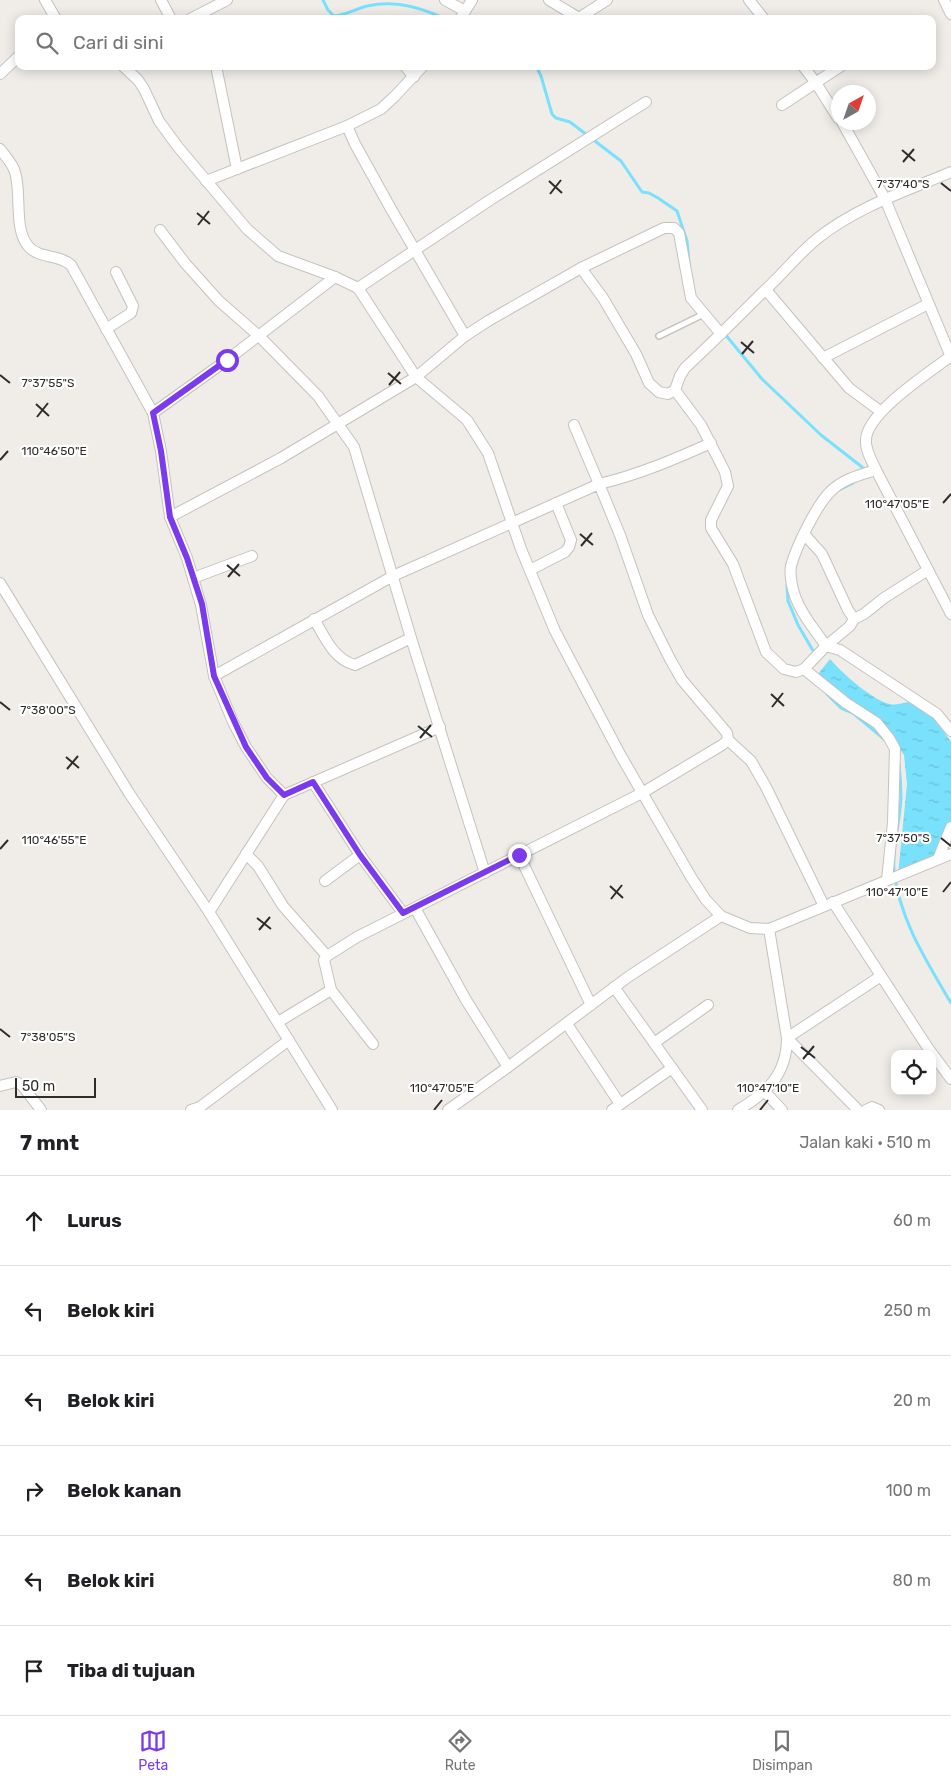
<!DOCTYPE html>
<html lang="id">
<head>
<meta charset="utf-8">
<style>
	body { margin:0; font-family:Rubik,sans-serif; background:#f2f2f2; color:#202124 }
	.controls { position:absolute; right:15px; bottom:15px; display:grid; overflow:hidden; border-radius:10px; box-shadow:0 2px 12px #0003 }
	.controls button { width:45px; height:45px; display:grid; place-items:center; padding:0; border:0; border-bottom:1px solid #e0e0e0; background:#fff; color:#202124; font:25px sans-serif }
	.compass { position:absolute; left:831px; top:85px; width:45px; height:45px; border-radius:50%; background:#fff; box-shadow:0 2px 12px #0003; rotate:40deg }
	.scale { position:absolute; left:15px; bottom:12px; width:81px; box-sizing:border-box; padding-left:5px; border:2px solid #2e2d2b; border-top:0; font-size:14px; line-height:18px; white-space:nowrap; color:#2e2d2b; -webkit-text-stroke:4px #fff; paint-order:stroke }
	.stop { position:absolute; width:15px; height:15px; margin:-11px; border:4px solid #7c3aed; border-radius:50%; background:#fff }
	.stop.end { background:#7c3aed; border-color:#fff; box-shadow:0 1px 5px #0008 }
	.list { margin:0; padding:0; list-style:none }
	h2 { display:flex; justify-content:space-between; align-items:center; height:65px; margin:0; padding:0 20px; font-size:21px }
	h2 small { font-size:16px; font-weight:400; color:#757577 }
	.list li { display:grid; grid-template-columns:32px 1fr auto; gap:15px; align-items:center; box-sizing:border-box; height:90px; padding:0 20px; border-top:1px solid #e0e0e0 }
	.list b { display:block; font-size:19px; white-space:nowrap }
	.list em { font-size:16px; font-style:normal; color:#757577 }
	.icon { flex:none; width:28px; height:28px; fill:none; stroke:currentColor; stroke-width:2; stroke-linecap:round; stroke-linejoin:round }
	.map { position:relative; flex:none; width:951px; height:1110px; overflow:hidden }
	.search { position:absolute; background:#fff; box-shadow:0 2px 12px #0003; left:15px; right:15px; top:15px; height:55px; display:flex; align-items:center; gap:12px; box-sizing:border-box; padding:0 18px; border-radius:10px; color:#757577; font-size:19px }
	.sheet { height:605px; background:#fff }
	nav { display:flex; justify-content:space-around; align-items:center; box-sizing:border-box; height:70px; border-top:1px solid #e0e0e0; background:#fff; font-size:14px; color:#757577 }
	nav a { display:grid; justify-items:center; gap:2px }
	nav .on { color:#7c3aed }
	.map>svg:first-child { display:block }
</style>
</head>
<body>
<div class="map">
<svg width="951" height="1110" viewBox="0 0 951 1110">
	<defs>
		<pattern id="water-ripples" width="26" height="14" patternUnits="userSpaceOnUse" patternTransform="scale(1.25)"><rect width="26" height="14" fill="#79e1fc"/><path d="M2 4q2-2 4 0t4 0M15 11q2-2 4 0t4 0" fill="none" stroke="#69c1d8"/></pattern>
	</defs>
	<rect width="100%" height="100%" fill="#f0ede9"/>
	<path fill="url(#water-ripples)" d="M830,659c11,13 43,42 60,45 6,2 14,-2 20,-2l23,14 18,26v78l-16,40 -37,15 9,-91 -3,-29 -9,-13 -77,-68z"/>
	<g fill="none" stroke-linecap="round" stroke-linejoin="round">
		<g stroke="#79e1fc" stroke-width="3">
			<path d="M323,0l5,10 6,6c12,-1 22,-7 33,-10 29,-6 52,1 79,13"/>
			<path d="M536,66l5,10 11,38 4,4 14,4 51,39 21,31 7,1 9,5 19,13 10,30 2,22"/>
			<path d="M724,333l38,46 59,56 41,32 2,5"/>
			<path d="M841,489l12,-6"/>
			<path d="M787,585l1,16 10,24 17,29"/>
			<path d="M827,694l14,14 12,5 31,26"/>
			<path d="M899,763c1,12 2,23 2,35 -1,24 -9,49 -7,72 5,49 33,92 57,133"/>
		</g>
		<defs>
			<path id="service" d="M659,336l45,-22"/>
			<g id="minor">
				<path d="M45,0l11,19"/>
				<path d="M161,0l10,19"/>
				<path d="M445,0l20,11"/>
				<path d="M549,0l30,18 28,-18"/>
				<path d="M749,0l15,19"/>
				<path d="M944,0l7,14"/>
				<path d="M190,19l37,-19"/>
				<path d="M460,19l12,-19"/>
				<path d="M123,66l15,14 6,9 15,32 19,26 69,82 31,27 57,21 23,11 58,89 51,43 21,33 33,96 34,82 66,125 70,121 15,23 15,16 29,12 19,1 182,-75"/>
				<path d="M216,66l21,103"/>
				<path d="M405,66l9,11"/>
				<path d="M803,66l13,17 22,35"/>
				<path d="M0,74l19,-18"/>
				<path d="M782,105l59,-39"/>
				<path d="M842,122l43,77 66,158"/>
				<path d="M347,126l8,18 36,65 74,127"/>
				<path d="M0,149c5,7 13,15 15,23 7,21 -2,58 14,75 11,12 30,7 42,18l82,148 8,38 9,66 17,41 14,47 13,71 19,46 13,25 21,31 17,17 -75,117"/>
				<path d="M206,181l141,-55 34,-17 14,-13 28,-30"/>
				<path d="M160,230l25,33 34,38 40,35 59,60 36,51 57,191 74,235"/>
				<path d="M581,268l22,30 33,56 13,29 10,9 9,2 7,-4"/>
				<path d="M358,288l132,-88 156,-98"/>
				<path d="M766,290l83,98 31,23"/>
				<path d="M106,329l25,-16 2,-7 -17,-34"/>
				<path d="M951,356c-21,16 -85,57 -85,84 -1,10 6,21 10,30l75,144"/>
				<path d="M823,358l105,-54"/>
				<path d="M153,413l74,-53 108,-83"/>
				<path d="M574,425l25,59c39,-9 76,-25 112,-41"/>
				<path d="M170,517l111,-59 135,-81 49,-41 23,-15 93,-53 83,-40h10l5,5 12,65 30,36"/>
				<path d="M804,534l18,20 26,56 6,9 -4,7 -24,20 14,4 97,64 14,17"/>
				<path d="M530,570l35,-18 4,-5 2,-7 -15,-37"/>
				<path d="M193,578l59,-22"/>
				<path d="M0,583l129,210 80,119 123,198"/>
				<path d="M314,619c11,18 19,40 41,46l56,-27"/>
				<path d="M854,619l10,-5 20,-16 44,-28"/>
				<path d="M804,669l22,-23c-13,-19 -30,-38 -34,-61 -1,-5 -2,-14 -1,-19 5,-19 26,-62 40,-75 12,-12 29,-16 45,-21"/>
				<path d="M214,676l179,-100 206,-92 21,51 28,80 22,44 12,21 45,53 1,7 -6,5 -80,48 -285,144 -30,19 -3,4 7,30 -53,32"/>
				<path d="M728,740l23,21 15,26 58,119"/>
				<path d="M313,782l47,73"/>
				<path d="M284,795l156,-68"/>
				<path d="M246,854l12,12 25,40 44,50"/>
				<path d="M519,855l72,150"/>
				<path d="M938,859l13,-32"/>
				<path d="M887,880l6,-58 2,-73 -6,-11 -12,-15 -31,-20 -42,-34 -8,3 -12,-3 -18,-17 -33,-88 -22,-36v-8l17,-34 -3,-14 -24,-47 -26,-35 5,-14 5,-8c27,-25 53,-51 79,-77 19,-17 34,-37 54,-53 39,-31 88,-47 133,-66"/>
				<path d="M325,881l35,-26 43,58"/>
				<path d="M833,902l95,146 23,31"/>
				<path d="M415,908l51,92 42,67"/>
				<path d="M614,987l88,123"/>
				<path d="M331,990l42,54"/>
				<path d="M567,1024l53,80"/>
				<path d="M654,1043l54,-38"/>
				<path d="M0,1086l16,-4 6,3 19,25"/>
				<path d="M765,1092l17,18"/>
				<path d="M191,1110l9,-3 89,-67"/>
				<path d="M448,1110l60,-43 120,-90 93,-61"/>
				<path d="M612,1110l60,-42"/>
				<path d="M738,1110c29,-17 49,-36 49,-72l-18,-109"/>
				<path d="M858,1110l-71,-72 94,-62"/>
				<path d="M866,1110l6,-3 7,3"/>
			</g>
		</defs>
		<use href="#service" stroke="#c5c2be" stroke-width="8"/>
		<use href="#minor" stroke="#c5c2be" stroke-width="12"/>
		<use href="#service" stroke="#fff" stroke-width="5"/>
		<use href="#minor" stroke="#fff" stroke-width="10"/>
	</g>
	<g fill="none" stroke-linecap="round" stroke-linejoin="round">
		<path stroke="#7c3aed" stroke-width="6" d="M227,360l-74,53 8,38 9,66 17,41 15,46 12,72 32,71 21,31 17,17 29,-13 47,73 43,58 116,-58"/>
	</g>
	<path fill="none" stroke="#2e2d2b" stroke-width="2" d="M902,150l13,11M903,162l11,-13M549,181l13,12M941,183l10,8M550,194l11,-14M197,213l13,11M198,225l11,-14M741,342l13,11M742,354l11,-13M388,373l13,11M0,375l10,8M389,385l11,-13M36,404l13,12M37,417l11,-14M0,460l8,-9M943,503l8,-9M580,534l13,11M581,546l11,-13M227,565l13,11M228,577l11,-13M771,694l13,12M0,702l10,8M772,707l11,-14M418,726l14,11M420,738l11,-13M66,757l13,11M67,769l11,-13M941,838l10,8M0,849l8,-9M610,886l13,12M943,892l8,-10M611,899l11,-14M257,918l14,11M259,930l11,-13M0,1029l10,8M801,1047l14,11M803,1059l11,-13M434,1110l8,-10M760,1110l8,-10"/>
	<g font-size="12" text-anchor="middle" fill="#2e2d2b" stroke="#fff" stroke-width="4.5" stroke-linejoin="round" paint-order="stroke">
		<text x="903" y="188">7°37'40"S</text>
		<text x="48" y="387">7°37'55"S</text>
		<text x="54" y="455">110°46'50"E</text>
		<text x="897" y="508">110°47'05"E</text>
		<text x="48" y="714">7°38'00"S</text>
		<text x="903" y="842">7°37'50"S</text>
		<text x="54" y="844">110°46'55"E</text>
		<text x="897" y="896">110°47'10"E</text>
		<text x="48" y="1041">7°38'05"S</text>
		<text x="442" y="1092">110°47'05"E</text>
		<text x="768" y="1092">110°47'10"E</text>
	</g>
</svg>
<div class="controls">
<button><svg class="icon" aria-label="locate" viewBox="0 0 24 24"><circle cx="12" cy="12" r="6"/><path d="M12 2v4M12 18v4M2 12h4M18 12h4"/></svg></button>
</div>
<svg class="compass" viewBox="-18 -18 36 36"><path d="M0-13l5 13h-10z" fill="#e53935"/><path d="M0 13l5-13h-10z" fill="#757577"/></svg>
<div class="scale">50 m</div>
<div class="stop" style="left:227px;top:360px"></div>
<div class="stop end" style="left:519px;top:855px"></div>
<div class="search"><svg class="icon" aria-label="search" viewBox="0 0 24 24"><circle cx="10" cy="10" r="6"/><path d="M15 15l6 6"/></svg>Cari di sini</div>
</div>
<section class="sheet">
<h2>7 mnt<small>Jalan kaki · 510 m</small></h2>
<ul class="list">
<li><svg class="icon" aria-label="ahead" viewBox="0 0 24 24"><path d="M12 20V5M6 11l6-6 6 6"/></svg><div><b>Lurus</b></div><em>60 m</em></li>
<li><svg class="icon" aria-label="left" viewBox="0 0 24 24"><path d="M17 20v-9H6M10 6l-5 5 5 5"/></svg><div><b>Belok kiri</b></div><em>250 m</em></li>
<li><svg class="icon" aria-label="left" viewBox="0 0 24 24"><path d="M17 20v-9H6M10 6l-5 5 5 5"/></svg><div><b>Belok kiri</b></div><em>20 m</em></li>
<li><svg class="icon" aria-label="right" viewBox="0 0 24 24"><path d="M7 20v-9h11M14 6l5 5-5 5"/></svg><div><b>Belok kanan</b></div><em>100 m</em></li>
<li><svg class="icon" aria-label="left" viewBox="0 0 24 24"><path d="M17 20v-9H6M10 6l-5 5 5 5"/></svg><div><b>Belok kiri</b></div><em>80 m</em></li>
<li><svg class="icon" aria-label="arrive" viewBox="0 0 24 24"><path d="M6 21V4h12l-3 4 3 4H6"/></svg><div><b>Tiba di tujuan</b></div></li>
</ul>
</section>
<nav>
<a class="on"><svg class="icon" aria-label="map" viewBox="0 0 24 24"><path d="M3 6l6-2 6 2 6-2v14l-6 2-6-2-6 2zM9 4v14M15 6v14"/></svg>Peta</a>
<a><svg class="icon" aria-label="directions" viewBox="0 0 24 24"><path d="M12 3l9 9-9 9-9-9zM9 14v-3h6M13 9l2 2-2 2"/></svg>Rute</a>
<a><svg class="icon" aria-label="saved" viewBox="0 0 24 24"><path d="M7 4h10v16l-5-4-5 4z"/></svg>Disimpan</a>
</nav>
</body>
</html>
